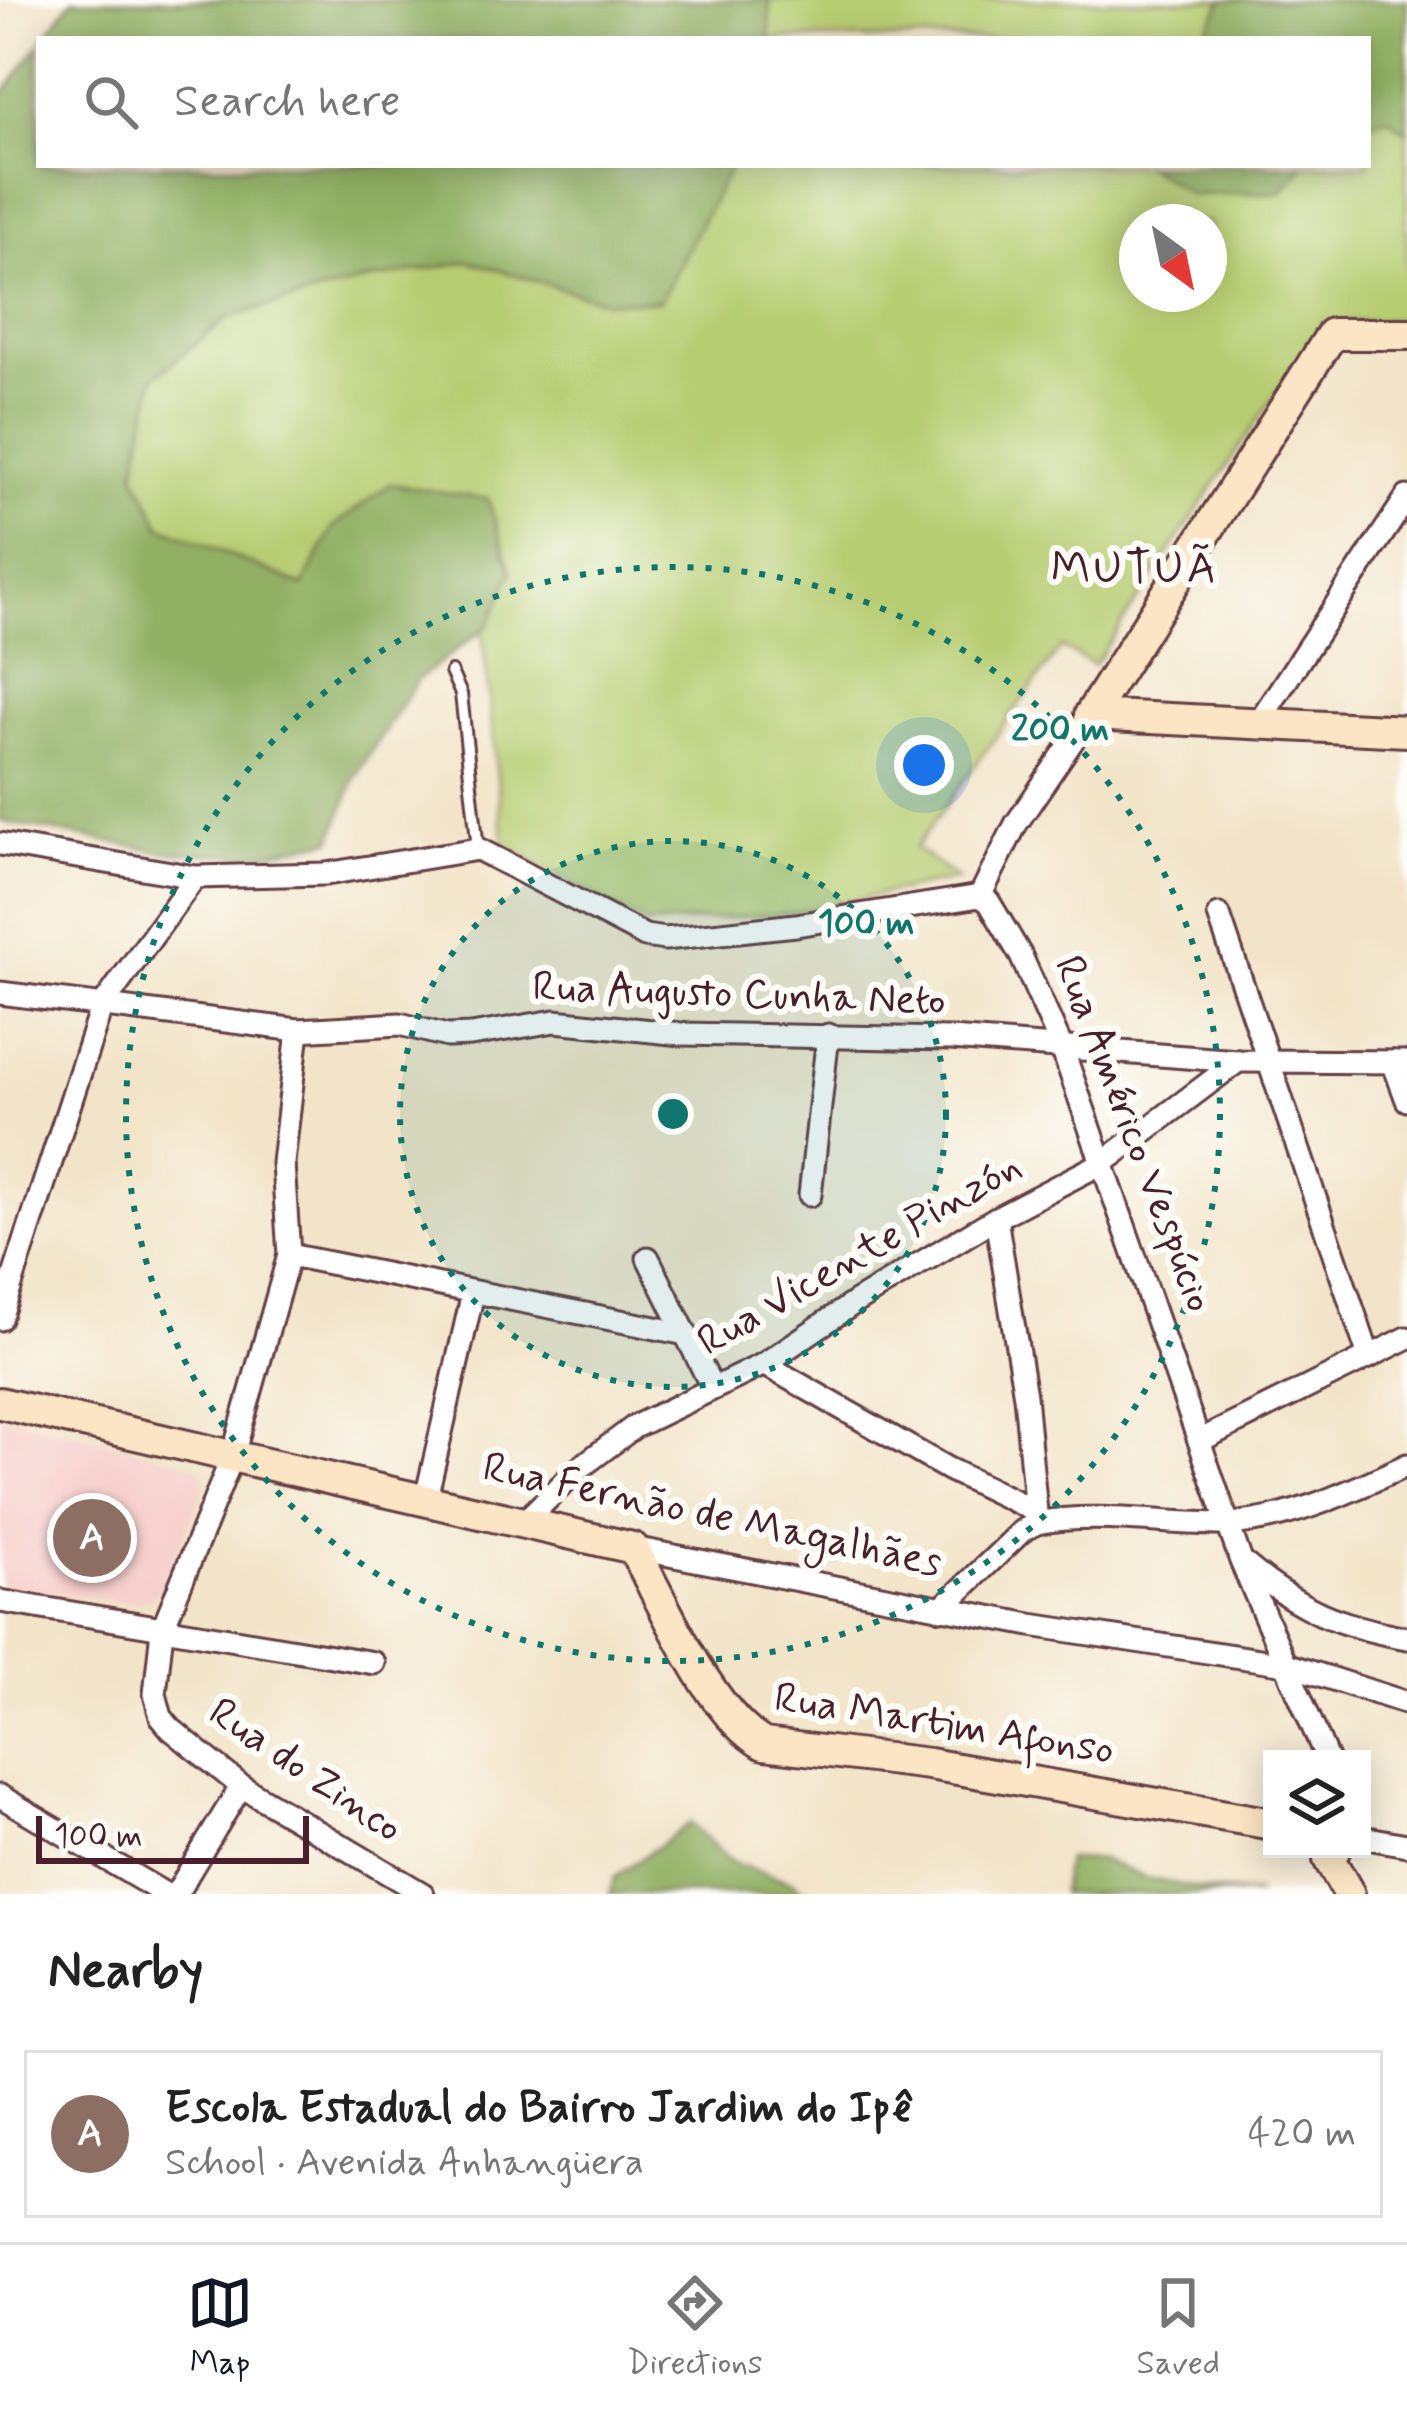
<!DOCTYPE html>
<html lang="en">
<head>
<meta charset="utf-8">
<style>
	body { margin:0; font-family:Mynerve,sans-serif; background:#f2f2f2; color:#222 }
	.controls { position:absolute; right:36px; bottom:36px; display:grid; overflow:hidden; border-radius:0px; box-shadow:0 6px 30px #0003 }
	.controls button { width:108px; height:108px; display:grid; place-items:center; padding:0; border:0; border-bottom:3px solid #e0e0e0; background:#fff; color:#222; font:60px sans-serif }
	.compass { position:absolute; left:1119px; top:204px; width:108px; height:108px; border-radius:50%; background:#fff; box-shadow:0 6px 30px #0003; rotate:147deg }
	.scale { position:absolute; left:36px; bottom:30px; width:273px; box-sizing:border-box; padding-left:12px; border:6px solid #4a1f2b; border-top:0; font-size:33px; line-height:42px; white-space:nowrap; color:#4a1f2b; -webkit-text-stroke:9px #fdfcf7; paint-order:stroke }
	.you { position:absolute; left:924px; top:765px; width:42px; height:42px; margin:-30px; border:9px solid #fff; border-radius:50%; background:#1a73e8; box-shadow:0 0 0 18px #1a73e833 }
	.badge { display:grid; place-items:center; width:78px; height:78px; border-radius:50%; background:#111827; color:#fff; font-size:39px; font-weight:700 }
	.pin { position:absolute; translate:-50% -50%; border:6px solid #fff; box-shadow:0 3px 12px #0006 }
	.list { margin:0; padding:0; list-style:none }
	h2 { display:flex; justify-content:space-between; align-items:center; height:156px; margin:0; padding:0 48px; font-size:51px }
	h2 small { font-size:39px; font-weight:400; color:#767676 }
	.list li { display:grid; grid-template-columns:78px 1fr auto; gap:36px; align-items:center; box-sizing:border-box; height:168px; margin:0 24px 24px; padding:0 24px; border:3px solid #e0e0e0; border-radius:0px }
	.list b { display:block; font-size:45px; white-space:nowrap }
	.list p { margin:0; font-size:39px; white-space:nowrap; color:#767676 }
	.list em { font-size:39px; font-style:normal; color:#767676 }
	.icon { flex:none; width:66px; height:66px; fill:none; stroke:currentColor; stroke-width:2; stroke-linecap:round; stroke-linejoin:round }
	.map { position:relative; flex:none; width:1407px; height:1894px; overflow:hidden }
	.search { position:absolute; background:#fff; box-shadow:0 6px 30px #0003; left:36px; right:36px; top:36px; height:132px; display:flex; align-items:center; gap:30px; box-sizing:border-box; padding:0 42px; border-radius:0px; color:#767676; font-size:45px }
	.sheet { height:348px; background:#fff }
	nav { display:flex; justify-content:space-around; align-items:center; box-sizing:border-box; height:168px; border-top:3px solid #e0e0e0; background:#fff; font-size:33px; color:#767676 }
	nav a { display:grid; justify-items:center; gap:6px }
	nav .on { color:#111827 }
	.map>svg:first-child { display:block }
</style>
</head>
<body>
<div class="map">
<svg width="1407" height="1894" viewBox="0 0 1407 1894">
	<rect width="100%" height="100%" fill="#fdfcf7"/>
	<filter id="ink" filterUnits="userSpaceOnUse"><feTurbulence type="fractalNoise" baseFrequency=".00833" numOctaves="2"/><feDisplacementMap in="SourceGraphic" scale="24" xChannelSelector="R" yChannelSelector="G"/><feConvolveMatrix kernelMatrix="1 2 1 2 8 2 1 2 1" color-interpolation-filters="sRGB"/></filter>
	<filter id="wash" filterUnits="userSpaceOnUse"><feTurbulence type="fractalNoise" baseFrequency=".004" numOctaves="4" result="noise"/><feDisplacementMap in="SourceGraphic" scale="48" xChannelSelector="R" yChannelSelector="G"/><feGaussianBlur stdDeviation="2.7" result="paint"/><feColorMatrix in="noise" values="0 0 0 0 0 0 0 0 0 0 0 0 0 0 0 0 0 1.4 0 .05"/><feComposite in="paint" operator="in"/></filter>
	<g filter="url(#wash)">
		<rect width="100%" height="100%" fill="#f2e4c8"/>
		<path fill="#f7d0cd" d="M0,1414l197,52 5,7 1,17 -38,95 -11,12 -20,6 -134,-18z"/>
		<g fill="#b7cd72" stroke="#80764e" stroke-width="3" fill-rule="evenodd">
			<path d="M770,0h453l-21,39h-433z"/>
			<path d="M1387,117l20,15v187l-84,4 -229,342 -33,-18 -146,201 42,31 -167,34 -143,12 -143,-80 -22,-215 29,-57 -178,-46 -29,60 -143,-61 -26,-53 19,-96 75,-60 136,-36 104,-20 135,40h56l71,-136h415l44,30 90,-3 25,-27h63v-42zM1137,222h72v72h-72z"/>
		</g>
		<g fill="#91b064" stroke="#6e6848" stroke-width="3">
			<path d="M72,0h698l-1,39h-726z"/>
			<path d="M1223,0h184v132l-20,-15 -19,6v-84h-166z"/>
			<path d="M39,45v120h692l-71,136h-56l-135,-40 -104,20 -136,36 -75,60 -19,96 26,53 142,60 30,-59 57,-43 98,15 24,74 -23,52 -71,54 -63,98 -23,63 -83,16 -86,-4 -163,-31v-723z"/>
			<path d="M1146,165h159l-25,27 -90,3z"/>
			<path d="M690,1823l41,39 64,21 10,11h-195l4,-16z"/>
			<path d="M1066,1859l37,1 42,18 67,13 48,3h-199z"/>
		</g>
	</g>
	<g filter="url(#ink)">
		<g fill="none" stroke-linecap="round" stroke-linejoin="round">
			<defs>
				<path id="lane" d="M451,672l10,22 17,155"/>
				<g id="street">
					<path d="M1258,723l149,-226"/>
					<path d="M0,844l195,33 131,-3 152,-25 167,87 20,3 131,-14 184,-29"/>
					<path d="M980,896l9,6 32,54 41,92 179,513 86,198"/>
					<path d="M980,896l36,-72 74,-109"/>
					<path d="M1219,915l150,442"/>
					<path d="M0,993l298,37 102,-6 47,12 24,-1 84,-14 126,13 270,5 287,22 169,1"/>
					<path d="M298,1030l-15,133 6,92 -56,200 -71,175 -7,64 6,23 10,12 70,57 182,108"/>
					<path d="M1393,1062l14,38"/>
					<path d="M810,1195l18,-160"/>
					<path d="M289,1255l397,79"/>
					<path d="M648,1258l64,129"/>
					<path d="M0,1319l101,-311 94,-131"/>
					<path d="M764,1364l184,105 87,42"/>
					<path d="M1201,1440l206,-102"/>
					<path d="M426,1498l47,-205"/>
					<path d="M525,1521l52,-51 57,-43 130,-63 93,-63 139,-83 108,-56 134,-101"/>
					<path d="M1037,1523c56,-11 127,1 185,1 63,-1 129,-33 185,-59"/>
					<path d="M633,1548l398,77 255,39 121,39"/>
					<path d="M1246,1565c53,45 94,61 161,73"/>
					<path d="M0,1601l374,62"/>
					<path d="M941,1609l81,-78 15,-8 -12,-127 -29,-178"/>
					<path d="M0,1796l165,98"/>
					<path d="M1362,1837l45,8"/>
					<path d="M176,1894l65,-108"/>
				</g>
				<g id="secondary">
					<path d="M1407,334h-75l-242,381 317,16"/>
					<path d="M0,1403l633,145c31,55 77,167 131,196l165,20 343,60"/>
					<path d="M1335,1849l-6,10 20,35"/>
				</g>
			</defs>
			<use href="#lane" stroke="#633d43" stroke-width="16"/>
			<use href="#street" stroke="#633d43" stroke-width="27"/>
			<use href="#secondary" stroke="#633d43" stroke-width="36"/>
			<use href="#lane" stroke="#fff" stroke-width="10"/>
			<use href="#street" stroke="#fff" stroke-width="21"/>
			<use href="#secondary" stroke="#fce5c4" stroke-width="30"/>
		</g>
	</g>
	<circle cx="673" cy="1114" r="273" fill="#0f766e" fill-opacity=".12"/>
	<g fill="none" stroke="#0f766e" stroke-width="6" stroke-dasharray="6 12">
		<circle cx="673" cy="1114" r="273"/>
		<circle cx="673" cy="1114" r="547"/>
	</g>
	<g text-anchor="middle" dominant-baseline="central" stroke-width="12" stroke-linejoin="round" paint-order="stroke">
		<g font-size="42" fill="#4a1f2b" stroke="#fdfcf7">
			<text transform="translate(739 995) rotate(2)">Rua Augusto Cunha Neto</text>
			<text transform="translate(1133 1134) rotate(69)">Rua Américo Vespúcio</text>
			<text transform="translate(860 1255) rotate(-30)">Rua Vicente Pinzón</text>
			<text transform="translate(712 1516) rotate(12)">Rua Fernão de Magalhães</text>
			<text transform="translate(944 1725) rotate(9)">Rua Martim Afonso</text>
			<text transform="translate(305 1771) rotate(34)">Rua do Zinco</text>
		</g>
		<g font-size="45" letter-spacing="3" fill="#4a1f2b" stroke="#fdfcf7">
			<text x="1135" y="569">MUTUÃ</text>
		</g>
	</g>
	<circle cx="673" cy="1114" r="18" fill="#0f766e" stroke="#fdfcf7" stroke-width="6"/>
	<g font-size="36" text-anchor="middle" font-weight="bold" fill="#0f766e" stroke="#fdfcf7" stroke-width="12" stroke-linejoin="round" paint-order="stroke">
		<text x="1060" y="740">200 m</text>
		<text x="866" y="934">100 m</text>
	</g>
</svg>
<div class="controls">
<button><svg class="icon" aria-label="layers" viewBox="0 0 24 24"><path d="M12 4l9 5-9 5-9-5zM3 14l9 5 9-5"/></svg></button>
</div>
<svg class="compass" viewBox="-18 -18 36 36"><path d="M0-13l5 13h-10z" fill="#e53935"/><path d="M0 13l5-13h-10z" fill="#767676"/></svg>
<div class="scale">100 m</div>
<div class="you"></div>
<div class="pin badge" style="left:92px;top:1538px;background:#8d6e63">A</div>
<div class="search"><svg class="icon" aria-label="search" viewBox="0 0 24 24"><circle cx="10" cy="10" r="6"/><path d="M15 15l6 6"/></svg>Search here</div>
</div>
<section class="sheet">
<h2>Nearby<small></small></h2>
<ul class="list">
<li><span class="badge" style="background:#8d6e63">A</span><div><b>Escola Estadual do Bairro Jardim do Ipê</b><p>School · Avenida Anhangüera</p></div><em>420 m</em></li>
</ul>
</section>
<nav>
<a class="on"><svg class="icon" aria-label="map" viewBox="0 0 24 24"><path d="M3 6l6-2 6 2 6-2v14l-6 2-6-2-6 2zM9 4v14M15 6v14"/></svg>Map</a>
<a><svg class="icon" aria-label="directions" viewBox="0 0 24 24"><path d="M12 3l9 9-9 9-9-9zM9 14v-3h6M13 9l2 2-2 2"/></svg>Directions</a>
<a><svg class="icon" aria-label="saved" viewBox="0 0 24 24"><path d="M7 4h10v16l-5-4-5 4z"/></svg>Saved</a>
</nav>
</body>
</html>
